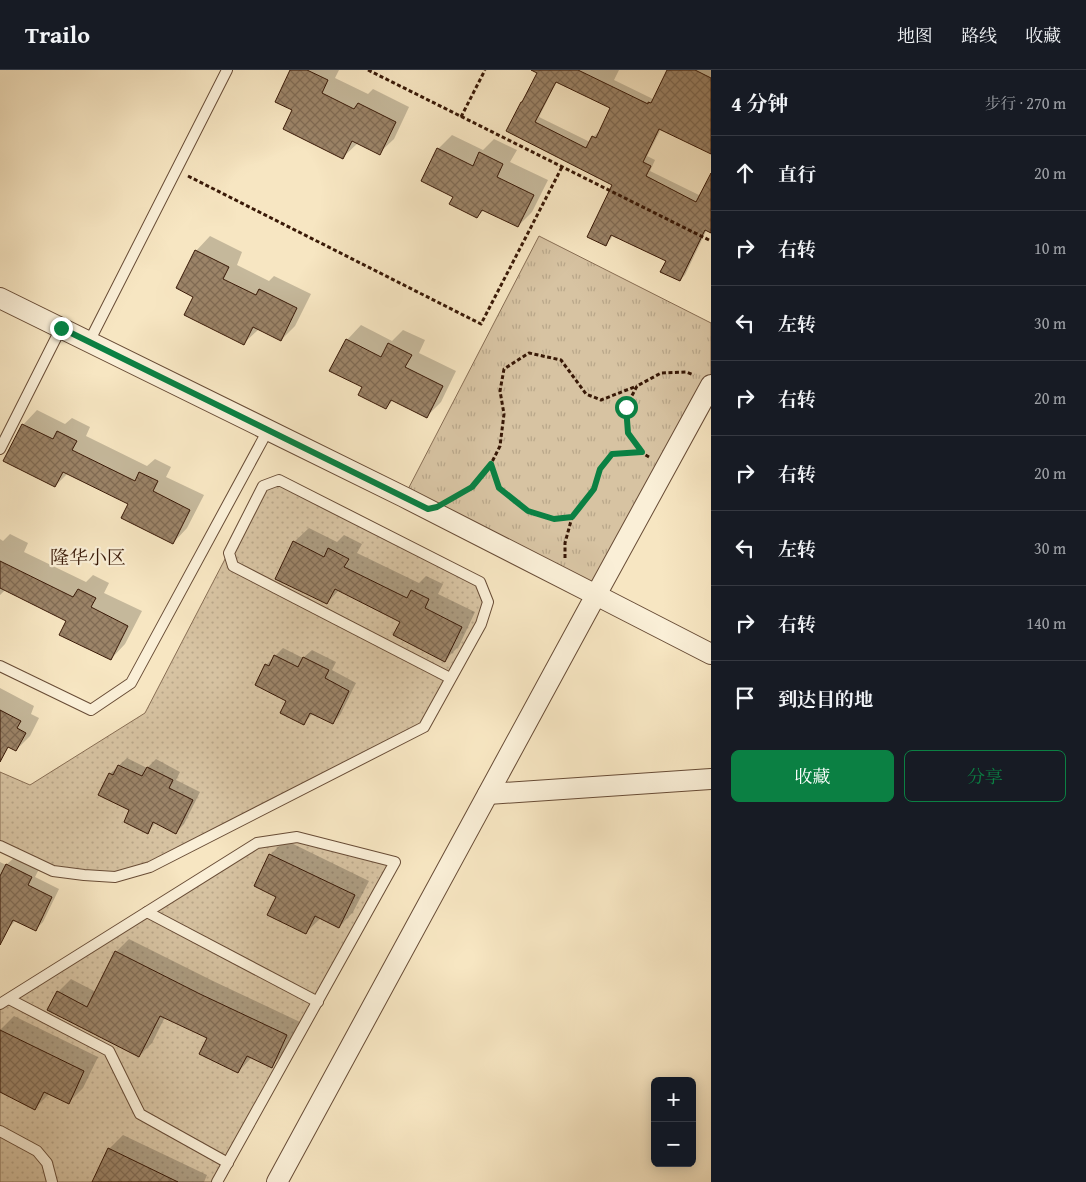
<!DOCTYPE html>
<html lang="zh">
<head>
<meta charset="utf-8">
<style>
	body { margin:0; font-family:"Gentium Book Plus","Noto Serif SC",serif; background:#242831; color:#f1f3f6 }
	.controls { position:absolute; right:15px; bottom:15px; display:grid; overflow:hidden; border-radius:8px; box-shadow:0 2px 12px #0003 }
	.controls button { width:45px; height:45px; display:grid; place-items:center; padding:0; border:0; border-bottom:1px solid #363941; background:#171b24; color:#f1f3f6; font:25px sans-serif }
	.stop { position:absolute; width:15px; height:15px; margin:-11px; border:4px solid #0b8043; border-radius:50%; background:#fff }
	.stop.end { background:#0b8043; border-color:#fff; box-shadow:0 1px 5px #0008 }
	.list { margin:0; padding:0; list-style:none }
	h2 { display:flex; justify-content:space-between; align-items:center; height:65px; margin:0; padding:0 20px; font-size:21px }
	h2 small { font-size:16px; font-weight:400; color:#9ea1a6 }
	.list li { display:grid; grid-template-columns:32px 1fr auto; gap:15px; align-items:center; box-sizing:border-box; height:75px; padding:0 20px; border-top:1px solid #363941 }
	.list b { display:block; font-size:19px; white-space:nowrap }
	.list em { font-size:16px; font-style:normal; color:#9ea1a6 }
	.actions { display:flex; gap:10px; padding:15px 20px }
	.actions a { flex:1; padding:11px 0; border:1px solid #0b8043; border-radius:8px; text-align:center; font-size:18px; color:#0b8043 }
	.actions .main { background:#0b8043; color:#fff }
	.icon { flex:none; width:28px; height:28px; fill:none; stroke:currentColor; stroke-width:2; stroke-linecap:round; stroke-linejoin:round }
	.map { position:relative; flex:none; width:711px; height:1112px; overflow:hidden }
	header { display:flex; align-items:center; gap:30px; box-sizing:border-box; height:70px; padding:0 25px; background:#171b24; border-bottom:1px solid #363941 }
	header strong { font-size:24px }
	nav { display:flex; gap:28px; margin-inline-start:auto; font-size:18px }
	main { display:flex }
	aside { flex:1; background:#171b24 }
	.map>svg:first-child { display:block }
</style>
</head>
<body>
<header>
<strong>Trailo</strong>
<nav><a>地图</a><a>路线</a><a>收藏</a></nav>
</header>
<main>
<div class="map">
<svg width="711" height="1112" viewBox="0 0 711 1112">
	<defs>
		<pattern id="grass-dots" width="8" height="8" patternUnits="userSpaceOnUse" patternTransform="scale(1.25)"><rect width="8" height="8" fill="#d7c3a2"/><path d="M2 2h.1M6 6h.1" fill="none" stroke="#b9a78a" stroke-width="1.8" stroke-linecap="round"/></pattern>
		<pattern id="park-tufts" width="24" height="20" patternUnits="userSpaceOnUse" patternTransform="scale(1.25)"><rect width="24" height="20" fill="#d7c3a2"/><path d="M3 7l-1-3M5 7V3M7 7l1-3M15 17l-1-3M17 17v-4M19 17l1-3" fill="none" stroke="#b9a78a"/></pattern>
		<pattern id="building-cross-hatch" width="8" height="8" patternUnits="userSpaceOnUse" patternTransform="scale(1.25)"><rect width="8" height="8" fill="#9c8468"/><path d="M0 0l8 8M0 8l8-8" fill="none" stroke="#806b54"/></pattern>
	</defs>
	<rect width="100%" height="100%" fill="#f7e6c2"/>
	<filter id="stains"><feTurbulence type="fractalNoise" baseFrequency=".004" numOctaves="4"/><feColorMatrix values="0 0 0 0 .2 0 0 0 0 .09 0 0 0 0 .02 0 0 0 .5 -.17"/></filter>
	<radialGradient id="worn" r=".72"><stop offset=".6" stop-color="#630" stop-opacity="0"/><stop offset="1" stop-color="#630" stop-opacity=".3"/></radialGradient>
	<g fill="url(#grass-dots)" stroke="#886e54">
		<path d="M279,410l201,102 8,20 -64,125 -274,140 -35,10 -62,-6 -53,-25v-74l30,13 115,-72 118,-227z"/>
		<path d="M297,767l98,25 -178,320h-217v-178l257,-161z"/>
	</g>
	<path fill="url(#park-tufts)" stroke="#886e54" d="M539,166l172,87v62l-115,210 -192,-98z"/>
	<g fill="#0003" fill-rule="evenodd">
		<path d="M292,0h47l-4,8 33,16 5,-5 36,18 -15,32 -15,14 -21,-10 -15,14 -49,-47z"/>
		<path d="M539,0h80l-5,10 39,19 16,-29h42v83l-50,-24 -14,27 8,4 -5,11 51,25 10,-20v49l-4,4 -22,46 -5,5 -13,-20 -54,-26 -2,5 -6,5 8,-60 -106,-53 15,-29 4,-4zM557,11l55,27 -12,25 -2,-1 -5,5 -3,5 -51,-25z"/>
		<path d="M452,65l31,15 11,-11 23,11 -7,12 38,18 -16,32 -14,14 -34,-16 -7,7 -22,-21 -17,-47z"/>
		<path d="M210,166l32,16 -5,13 32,16 5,-5 37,18 -16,32 -14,14 -22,-11 -15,14 -49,-47 1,-45z"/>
		<path d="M361,255l31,16 11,-11 22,10 -6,13 37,18 -15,31 -15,15 -33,-17 -7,8 -23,-21 -16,-47z"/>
		<path d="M37,340l28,14 7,-6 18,9 -4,9 61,30 8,-7 16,8 -5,10 38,18 -17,33 -14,15 -43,-39 -62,-31 -13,13 -32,-61z"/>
		<path d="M309,458l28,14 7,-7 18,9 -5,9 62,30 7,-7 17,8 -5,10 37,18 -16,34 -14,14 -44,-39 -62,-31 -12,13 -33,-61z"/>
		<path d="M10,464l18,9 -4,9 62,30 7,-7 16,8 -5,10 38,18 -17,33 -14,15 -43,-39 -62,-31 -6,6v-56l3,2z"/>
		<path d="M283,578l20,10 9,-8 24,12 -4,8 24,13 -16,32 -8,8 -19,-10 -9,10 -16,-23 -22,-35z"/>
		<path d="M0,618l34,18 -3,8 8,4 -9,18 -14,14 -16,-9z"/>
		<path d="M127,688l20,10 9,-9 24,13 -4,8 24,12 -16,32 -8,8 -20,-10 -9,11 -16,-23 -21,-36z"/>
		<path d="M285,770l84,41 -16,31 -14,15 -18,-9 -15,14 -28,-36 -22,-10 14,-31z"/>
		<path d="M15,787l24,12 -4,8 24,12 -16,33 -8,8 -19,-10 -9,10 -7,-3v-65l6,3z"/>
		<path d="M129,869l84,42 87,41 -16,31 -13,13 -19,-9 -14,15 -29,-35 -44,-20 -13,26 -13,13 -81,-64 13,-13 25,13 20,-40z"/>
		<path d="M14,946l84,41 -15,31 -15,15 -18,-10 -15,15 -35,-17v-61z"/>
		<path d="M123,1065l84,40 -3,7h-105l10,-33z"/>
	</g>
	<g fill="url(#building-cross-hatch)" stroke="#391907" fill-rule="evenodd">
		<path d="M290,0h17l21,10 -6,13 32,16 4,-6 38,19 -16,33 -28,-14 -9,18 -60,-30 9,-19 -17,-8z"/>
		<path d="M531,0h47l70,34v-2l3,1 16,-33h28l16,8v76l-52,-25 -16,33 8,4 -5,10 50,26 15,-29v60l-6,-3 -25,51 -20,-9 6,-11 -55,-26 -5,11 -19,-9 25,-52 -106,-54 15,-29h1l15,-29zM556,12l54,26 -14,30 -4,-2 -6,12 -51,-26z"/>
		<path d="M437,78l36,18 6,-14 24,12 -6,13 37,18 -16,32 -36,-17 -5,8 -28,-14 4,-7 -32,-16z"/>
		<path d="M195,180l34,17 -6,12 33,16 3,-6 38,19 -16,33 -28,-14 -9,18 -60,-30 9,-18 -17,-9z"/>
		<path d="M346,269l35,18 7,-14 24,12 -7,12 38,19 -16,32 -36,-18 -5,9 -28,-14 4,-8 -33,-16z"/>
		<path d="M22,354l31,15 4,-8 20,10 -5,9 63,31 4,-9 19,9 -5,10 37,19 -17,34 -52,-26 7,-14 -65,-32 -8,15 -52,-26z"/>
		<path d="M293,471l31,16 4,-9 21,11 -5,8 63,31 4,-8 18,9 -4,9 37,19 -17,35 -52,-27 7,-13 -65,-33 -8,15 -52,-25z"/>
		<path d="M0,491l73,36 5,-8 18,9 -5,9 37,19 -17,34 -52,-25 7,-14 -66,-33z"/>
		<path d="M274,585l24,12 5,-10 26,13 -4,8 24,13 -16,33 -23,-11 -6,12 -24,-12 6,-12 -31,-16 10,-21 4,2z"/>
		<path d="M0,640l21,11 -4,7 9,5 -10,18 -8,-4 -8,15z"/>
		<path d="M118,695l24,11 5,-9 26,13 -4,8 24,12 -17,34 -23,-12 -5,12 -24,-12 5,-12 -31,-15 11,-22 4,2z"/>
		<path d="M269,784l86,41 -16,33 -24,-12 -9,18 -39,-19 9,-18 -22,-11z"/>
		<path d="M6,794l26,13 -4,8 24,12 -16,34 -23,-11 -13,25v-69z"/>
		<path d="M115,881l85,43 87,41 -15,33 -25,-12 -9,17 -39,-19 8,-16 -47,-22 -21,41 -92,-47 10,-19 30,16z"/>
		<path d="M0,960l84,41 -15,33 -25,-12 -9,18 -35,-18z"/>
		<path d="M108,1078l70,34h-86z"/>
	</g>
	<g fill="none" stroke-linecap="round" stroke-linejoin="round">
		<defs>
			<g id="service">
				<path d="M89,272l138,-272"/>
				<path d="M0,379l61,-121"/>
				<path d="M0,596l91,44 40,-27 137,-253"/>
				<path d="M0,776l53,25 31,4 31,2 35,-10 274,-140 57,-103 7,-22 -8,-20 -201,-102 -16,6 -34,67 4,13 217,112"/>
				<path d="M147,842l171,90"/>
				<path d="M9,929l100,52 31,63 88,49"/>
				<path d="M0,934l257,-161 40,-6 98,25 -178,320"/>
				<path d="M0,1061l37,20 10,12 5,19"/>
			</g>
			<g id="minor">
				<path d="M0,228l404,199 192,98 -319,587"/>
				<path d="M711,315l-115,210 115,59"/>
				<path d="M488,724l223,-15"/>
			</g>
		</defs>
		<use href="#service" stroke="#684c36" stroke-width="12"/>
		<use href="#minor" stroke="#684c36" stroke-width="22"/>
		<g stroke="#391907" stroke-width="3" stroke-dasharray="4 2.5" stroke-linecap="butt">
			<path d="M368,0l343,171"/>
			<path d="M461,47l24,-47"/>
			<path d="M188,106l293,148 81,-157"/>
			<path d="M649,387l-7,-4 -14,-20 -2,-26 11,-21 24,-13 25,-1 8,3"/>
			<path d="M492,395l7,23 29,23 26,8 18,-2 22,-28 6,-20 13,-15 29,-1"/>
			<path d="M450,430l21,-13 20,-23 9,-18 4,-32 -4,-23 4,-22 25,-16 32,7 25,34 15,6 36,-14"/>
			<path d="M565,488v-15l7,-26"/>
		</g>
		<use href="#service" stroke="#faefd7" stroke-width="10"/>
		<use href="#minor" stroke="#faefd7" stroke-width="20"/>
	</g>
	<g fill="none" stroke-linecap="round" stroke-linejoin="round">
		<path stroke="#0b8043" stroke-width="6" d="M61,258l367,181 9,-2 35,-20 19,-23 8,24 29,23 26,8 18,-2 22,-28 6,-20 12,-15 30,-2 -14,-19 -2,-26"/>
	</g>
	<g text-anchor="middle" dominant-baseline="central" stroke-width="4.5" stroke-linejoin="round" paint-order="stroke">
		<g font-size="19" fill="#391907" stroke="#faefd7">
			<text x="88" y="487">隆华小区</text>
		</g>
	</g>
	<rect width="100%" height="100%" filter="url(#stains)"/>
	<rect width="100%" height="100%" fill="url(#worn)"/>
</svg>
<div class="controls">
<button>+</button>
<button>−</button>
</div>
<div class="stop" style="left:626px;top:337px"></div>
<div class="stop end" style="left:61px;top:258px"></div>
</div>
<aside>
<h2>4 分钟<small>步行 · 270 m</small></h2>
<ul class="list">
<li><svg class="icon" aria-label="ahead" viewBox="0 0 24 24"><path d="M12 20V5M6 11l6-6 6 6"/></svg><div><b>直行</b></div><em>20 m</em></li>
<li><svg class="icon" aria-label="right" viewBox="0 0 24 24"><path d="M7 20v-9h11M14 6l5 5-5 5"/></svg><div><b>右转</b></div><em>10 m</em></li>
<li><svg class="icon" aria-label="left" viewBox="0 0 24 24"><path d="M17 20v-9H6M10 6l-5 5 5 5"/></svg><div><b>左转</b></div><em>30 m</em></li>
<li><svg class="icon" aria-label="right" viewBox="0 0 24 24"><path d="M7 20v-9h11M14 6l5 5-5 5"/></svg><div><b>右转</b></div><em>20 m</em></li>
<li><svg class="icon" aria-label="right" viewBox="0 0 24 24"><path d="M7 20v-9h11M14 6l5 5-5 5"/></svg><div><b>右转</b></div><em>20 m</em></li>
<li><svg class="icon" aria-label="left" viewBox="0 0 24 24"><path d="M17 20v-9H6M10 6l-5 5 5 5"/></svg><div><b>左转</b></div><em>30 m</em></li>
<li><svg class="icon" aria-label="right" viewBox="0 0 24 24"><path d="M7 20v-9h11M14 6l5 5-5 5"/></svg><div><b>右转</b></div><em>140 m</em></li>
<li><svg class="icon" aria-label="arrive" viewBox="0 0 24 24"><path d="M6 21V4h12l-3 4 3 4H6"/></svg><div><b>到达目的地</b></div></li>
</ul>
<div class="actions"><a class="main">收藏</a><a>分享</a></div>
</aside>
</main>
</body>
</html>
